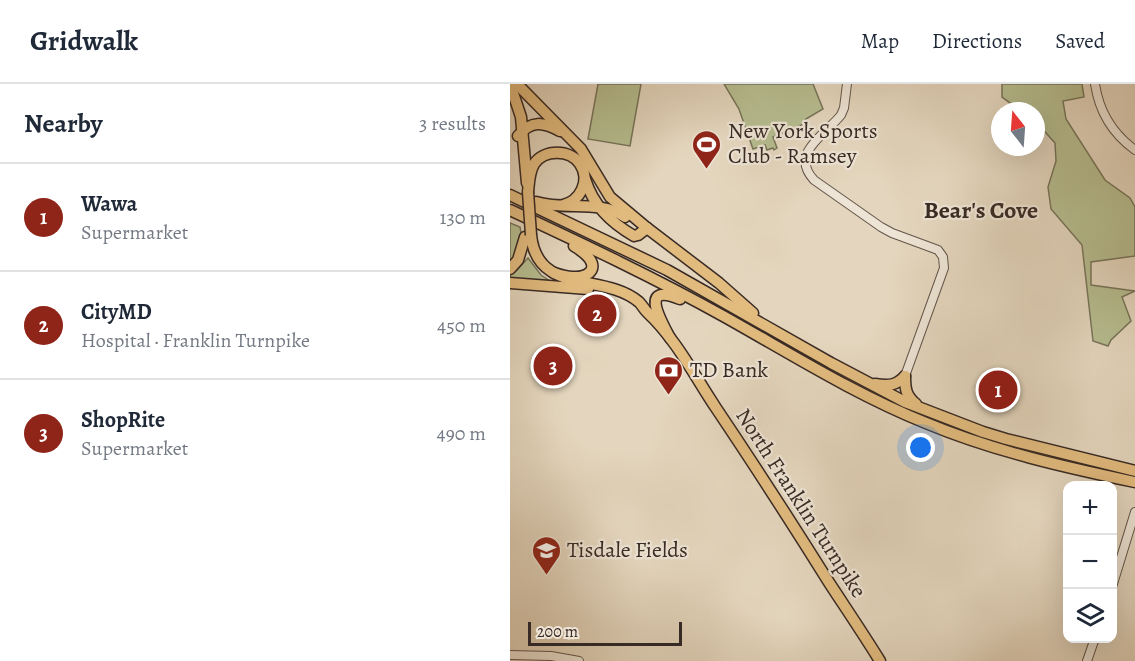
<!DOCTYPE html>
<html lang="en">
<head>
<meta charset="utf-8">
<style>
	body { margin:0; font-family:Alegreya,serif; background:#f2f2f3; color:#1f2937 }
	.controls { position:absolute; right:18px; bottom:18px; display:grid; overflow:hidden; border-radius:12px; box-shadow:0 6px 24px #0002 }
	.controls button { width:54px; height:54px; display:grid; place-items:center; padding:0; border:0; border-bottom:2px solid #e0e1e3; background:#fff; color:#1f2937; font:30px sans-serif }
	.compass { position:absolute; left:481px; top:18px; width:54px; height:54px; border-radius:50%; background:#fff; box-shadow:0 6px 24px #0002; rotate:343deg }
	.scale { position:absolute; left:18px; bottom:15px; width:154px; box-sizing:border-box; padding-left:6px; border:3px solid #382a24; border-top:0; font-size:16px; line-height:21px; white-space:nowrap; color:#382a24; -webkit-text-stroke:4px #ede4d5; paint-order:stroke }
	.you { position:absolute; left:411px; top:364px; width:21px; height:21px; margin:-15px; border:4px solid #fff; border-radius:50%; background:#1a73e8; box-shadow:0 0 0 9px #1a73e833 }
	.badge { display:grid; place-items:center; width:39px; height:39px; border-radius:50%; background:#8f2418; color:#fff; font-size:20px; font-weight:700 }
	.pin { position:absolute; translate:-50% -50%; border:3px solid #fff; box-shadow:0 2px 6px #0006 }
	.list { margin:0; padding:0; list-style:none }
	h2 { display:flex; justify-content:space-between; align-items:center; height:78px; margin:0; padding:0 24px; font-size:26px }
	h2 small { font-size:20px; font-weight:400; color:#747a83 }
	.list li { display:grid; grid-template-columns:39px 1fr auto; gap:18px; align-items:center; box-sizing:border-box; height:108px; padding:0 24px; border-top:2px solid #e0e1e3 }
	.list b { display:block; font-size:22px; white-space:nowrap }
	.list p { margin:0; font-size:20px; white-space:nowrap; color:#747a83 }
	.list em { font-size:20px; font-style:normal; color:#747a83 }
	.icon { flex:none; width:33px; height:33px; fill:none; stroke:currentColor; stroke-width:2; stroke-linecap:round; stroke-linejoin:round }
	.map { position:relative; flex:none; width:625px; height:577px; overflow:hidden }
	header { display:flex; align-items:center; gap:36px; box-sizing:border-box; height:84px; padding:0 30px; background:#fff; border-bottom:2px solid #e0e1e3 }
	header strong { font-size:28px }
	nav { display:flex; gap:33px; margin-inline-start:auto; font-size:21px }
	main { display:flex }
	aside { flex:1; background:#fff }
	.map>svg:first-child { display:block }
</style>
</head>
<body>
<header>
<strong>Gridwalk</strong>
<nav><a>Map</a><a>Directions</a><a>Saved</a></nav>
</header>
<main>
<aside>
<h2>Nearby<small>3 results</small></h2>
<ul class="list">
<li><span class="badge">1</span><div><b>Wawa</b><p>Supermarket</p></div><em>130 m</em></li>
<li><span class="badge">2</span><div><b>CityMD</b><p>Hospital · Franklin Turnpike</p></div><em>450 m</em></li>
<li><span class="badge">3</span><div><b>ShopRite</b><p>Supermarket</p></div><em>490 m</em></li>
</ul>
</aside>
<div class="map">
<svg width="625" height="577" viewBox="0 0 625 577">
	<rect width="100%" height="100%" fill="#e4d6be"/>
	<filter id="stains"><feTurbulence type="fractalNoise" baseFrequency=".00333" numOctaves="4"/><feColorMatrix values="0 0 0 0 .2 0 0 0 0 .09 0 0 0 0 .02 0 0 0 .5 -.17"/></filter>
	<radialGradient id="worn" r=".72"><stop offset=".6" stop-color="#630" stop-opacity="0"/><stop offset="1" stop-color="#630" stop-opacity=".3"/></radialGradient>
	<g fill="#b6bd90" stroke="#77745a" stroke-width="1.5">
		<path d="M88,0h43l-11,62 -42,-7z"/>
		<path d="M214,0h89l10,25 -17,10v4l-33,14 4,11 -3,2 -1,-2 -6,2 -2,-5 -12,4 -14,-40z"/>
		<path d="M492,0h80l2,13 -21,4 3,18 39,61 25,18 5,9v49l-44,6v23l44,6 -13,6 9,24 -20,19 -3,6 -15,-5 -11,-96 -31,-36 -3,-22 8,-26 -1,-18 -19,-21v-11h-15l-19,-14z"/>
		<path d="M0,139l10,4c4,17 -2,23 -10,39z"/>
		<path d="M18,174l13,17 12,8 -43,-2v-6l7,-5z"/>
	</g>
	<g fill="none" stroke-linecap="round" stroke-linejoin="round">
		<defs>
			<g id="tertiary">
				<path d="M337,0l-3,24 -3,7c-16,20 -52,38 -27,65l67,47 11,6 46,17 5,7 1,11 -39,108"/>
				<path d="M585,0c4,27 18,50 40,66"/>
				<path d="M602,503l23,-75"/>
				<path d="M0,571l41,1 28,5"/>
				<path d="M577,577l8,-23"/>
			</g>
			<g id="primary">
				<path d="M0,0l11,33 6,66"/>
				<path d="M21,151c6,61 73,37 108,67 3,3 5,7 8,10 29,27 47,63 69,96 39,58 77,117 114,176 17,26 34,51 50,77"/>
			</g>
			<g id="trunk">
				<path d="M7,0l64,65 29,48 37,31 72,55 34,30"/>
				<path d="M8,52c13,-16 25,-14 42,-5"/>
				<path d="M75,95c8,26 25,43 49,57l4,-1 9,-7"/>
				<path d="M18,108c1,-9 1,-20 6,-28 10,-15 36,-15 46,0 11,17 0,37 -17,41"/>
				<path d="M0,111l157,75 164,93 74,39 78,30 23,7 129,32"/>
				<path d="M26,118c29,9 64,-3 89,15"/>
				<path d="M0,126c73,34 145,68 215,107 66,37 131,78 201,106 67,28 138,44 209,59"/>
				<path d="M0,185l8,-9 7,-23"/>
				<path d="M44,189c6,2 13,4 19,4 12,1 26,-6 16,-19 -4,-5 -10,-9 -15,-12"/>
				<path d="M0,199l78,6"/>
				<path d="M160,254c-9,-17 -32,-56 10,-39"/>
				<path d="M395,292c0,13 1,20 11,28"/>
				<path d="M365,300c13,2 21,2 30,-8"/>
			</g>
		</defs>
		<use href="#tertiary" stroke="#63554a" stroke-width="10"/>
		<use href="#primary" stroke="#382a24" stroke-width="13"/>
		<use href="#trunk" stroke="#382a24" stroke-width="13"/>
		<use href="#tertiary" stroke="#ede4d5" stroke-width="8"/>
		<use href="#primary" stroke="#e2bb7f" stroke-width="10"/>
		<use href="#trunk" stroke="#e2bb7f" stroke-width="10"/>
		<defs>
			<path id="primary-bridge" d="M18,108l3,43"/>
		</defs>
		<use href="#primary-bridge" stroke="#382a24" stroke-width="13" stroke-linecap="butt"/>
		<use href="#primary-bridge" stroke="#e2bb7f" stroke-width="10"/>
	</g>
	<defs>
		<symbol id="stadium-pin" viewBox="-11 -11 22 30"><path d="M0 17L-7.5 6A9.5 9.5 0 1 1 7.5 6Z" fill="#8f2418" stroke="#ede4d5"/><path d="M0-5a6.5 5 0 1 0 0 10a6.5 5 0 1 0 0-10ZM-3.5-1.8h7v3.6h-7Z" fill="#fff"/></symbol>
		<symbol id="bank-pin" viewBox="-11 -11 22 30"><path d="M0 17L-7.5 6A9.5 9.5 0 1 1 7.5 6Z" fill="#8f2418" stroke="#ede4d5"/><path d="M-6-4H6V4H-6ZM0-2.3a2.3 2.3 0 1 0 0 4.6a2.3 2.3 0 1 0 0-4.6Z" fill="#fff"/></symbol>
		<symbol id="school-pin" viewBox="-11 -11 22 30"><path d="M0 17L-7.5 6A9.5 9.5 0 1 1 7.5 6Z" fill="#8f2418" stroke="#ede4d5"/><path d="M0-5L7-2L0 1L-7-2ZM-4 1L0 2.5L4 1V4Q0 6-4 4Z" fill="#fff"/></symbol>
	</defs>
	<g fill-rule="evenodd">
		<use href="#stadium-pin" x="180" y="44" width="33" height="45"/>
		<use href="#bank-pin" x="142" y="270" width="33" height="45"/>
		<use href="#school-pin" x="20" y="450" width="33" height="45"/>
	</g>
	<g text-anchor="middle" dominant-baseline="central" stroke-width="4.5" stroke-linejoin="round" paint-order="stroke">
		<g font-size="22" fill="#382a24" stroke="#ede4d5" text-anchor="start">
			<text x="218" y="47">New York Sports<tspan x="218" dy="25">Club - Ramsey</tspan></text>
			<text x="180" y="286">TD Bank</text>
			<text x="57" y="466">Tisdale Fields</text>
		</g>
		<g font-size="22" fill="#382a24" stroke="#ede4d5">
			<text transform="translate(291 419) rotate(57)">North Franklin Turnpike</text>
		</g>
		<g font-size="24" font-weight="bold" fill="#382a24" stroke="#ede4d5">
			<text x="471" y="126">Bear's Cove</text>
		</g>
	</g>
	<rect width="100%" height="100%" filter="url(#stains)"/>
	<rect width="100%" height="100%" fill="url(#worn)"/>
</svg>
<div class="controls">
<button>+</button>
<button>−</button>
<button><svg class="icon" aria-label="layers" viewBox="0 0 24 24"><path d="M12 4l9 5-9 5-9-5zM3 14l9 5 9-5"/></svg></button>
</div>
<svg class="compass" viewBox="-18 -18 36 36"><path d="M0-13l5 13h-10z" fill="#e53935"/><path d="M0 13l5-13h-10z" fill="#747a83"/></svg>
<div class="scale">200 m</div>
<div class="you"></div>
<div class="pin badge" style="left:488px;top:306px">1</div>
<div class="pin badge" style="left:87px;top:230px">2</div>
<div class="pin badge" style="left:43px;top:282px">3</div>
</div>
</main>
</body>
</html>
